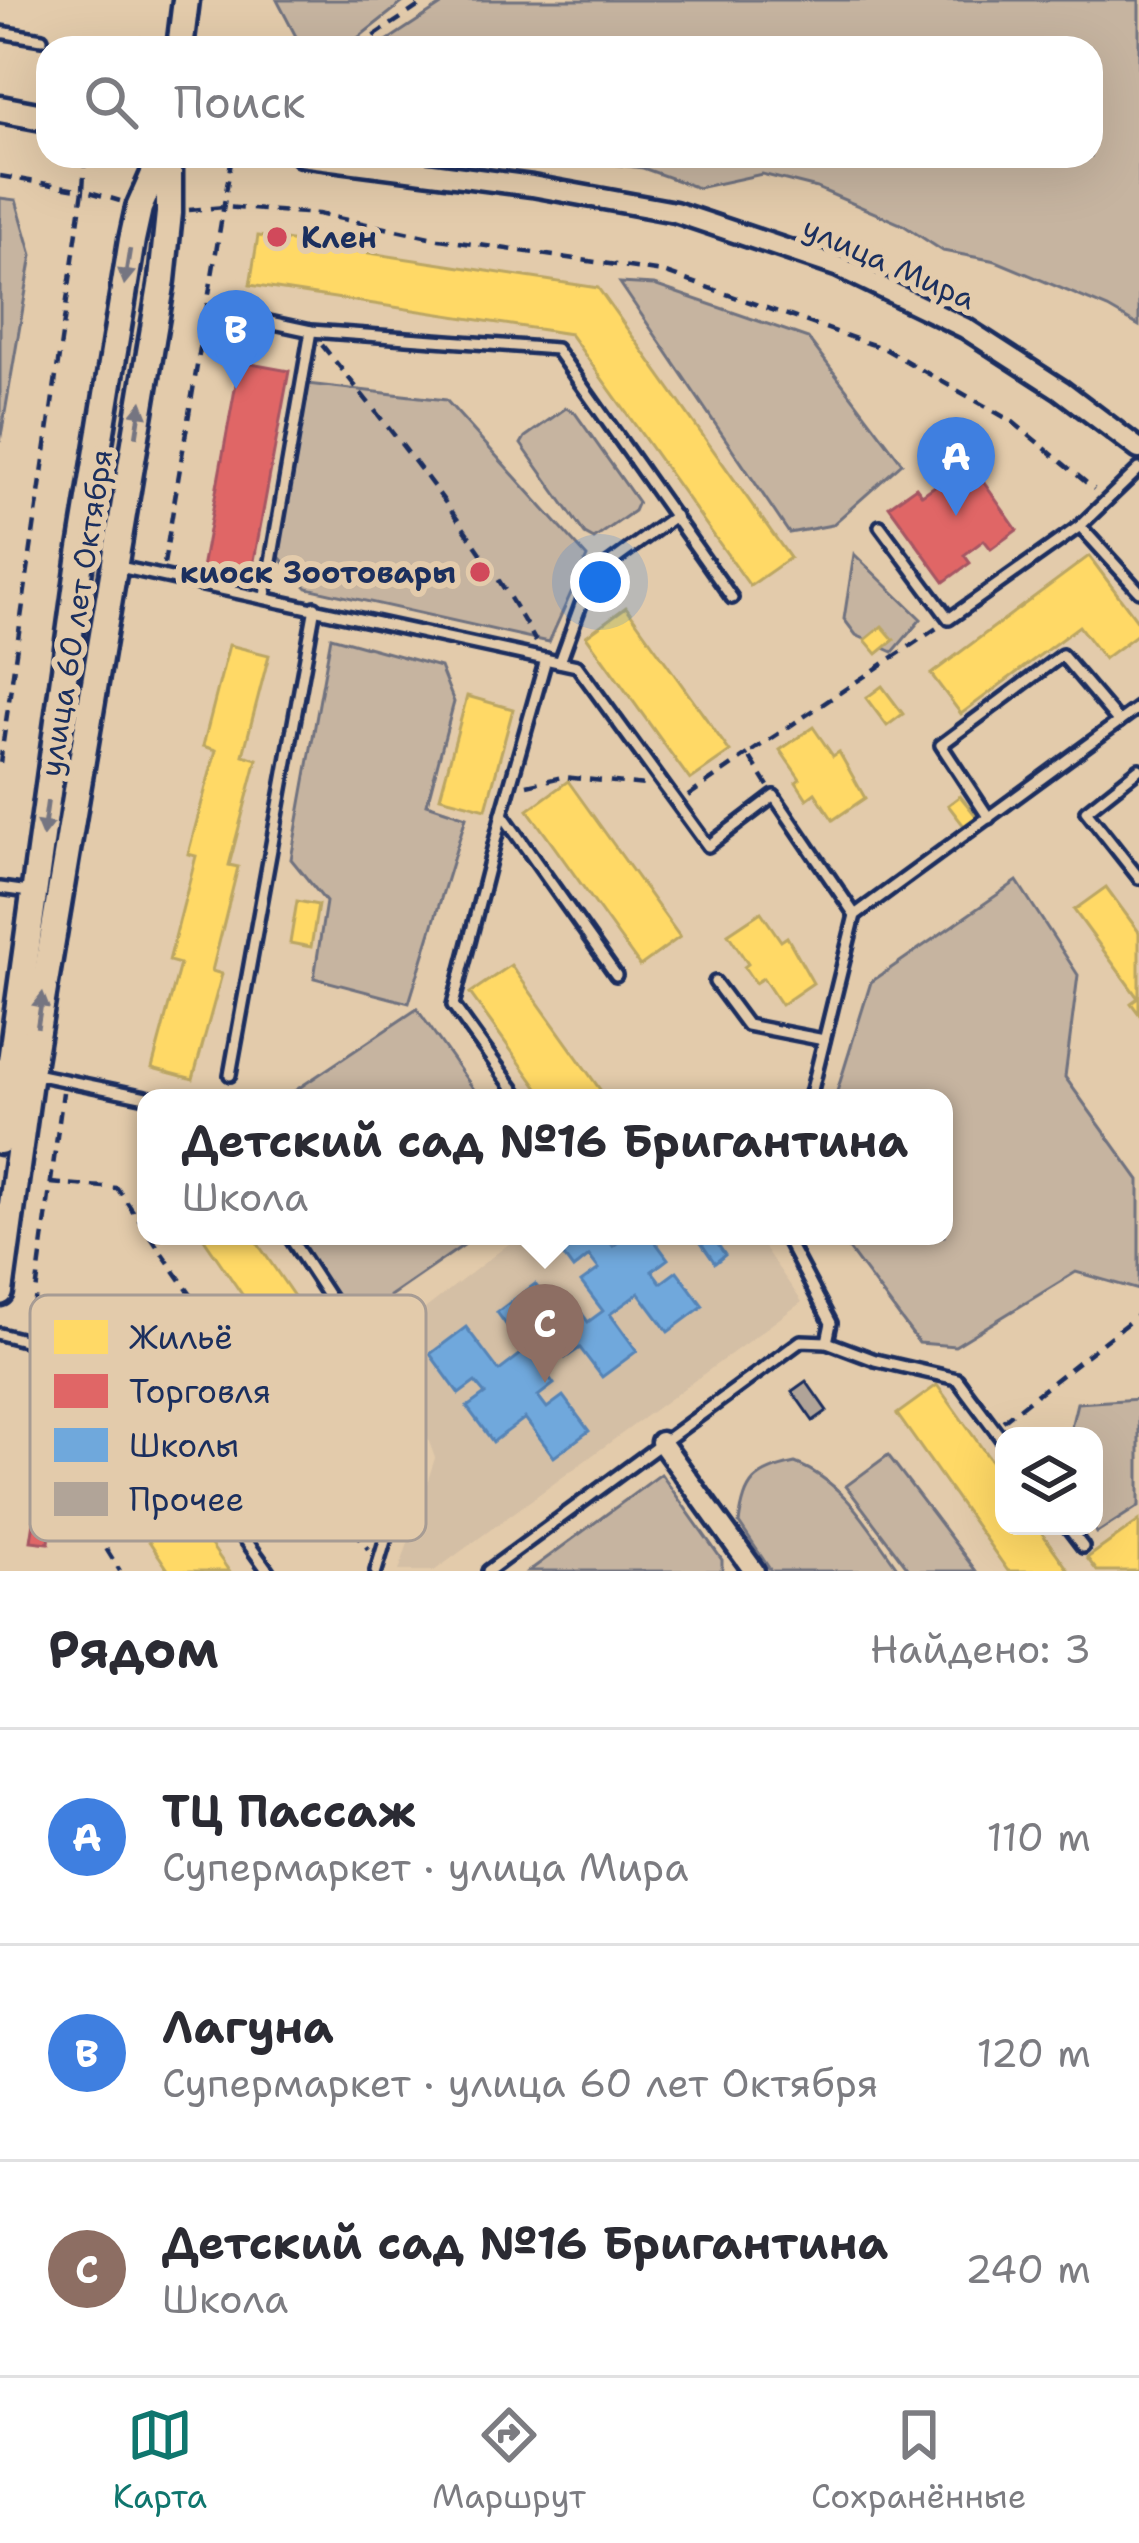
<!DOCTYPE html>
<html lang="ru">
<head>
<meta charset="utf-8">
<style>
	body { margin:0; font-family:"Shantell Sans",sans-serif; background:#f7f7f7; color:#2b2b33 }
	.controls { position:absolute; right:36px; bottom:36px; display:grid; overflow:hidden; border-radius:24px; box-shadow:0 12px 48px #0002 }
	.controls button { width:108px; height:108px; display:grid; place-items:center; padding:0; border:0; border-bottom:3px solid #e1e1e2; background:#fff; color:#2b2b33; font:60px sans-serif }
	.you { position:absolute; left:600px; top:582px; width:42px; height:42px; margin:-30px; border:9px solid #fff; border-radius:50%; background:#1a73e8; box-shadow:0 0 0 18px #1a73e833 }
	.badge { display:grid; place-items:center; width:78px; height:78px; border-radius:50%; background:#0f766e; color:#fff; font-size:39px; font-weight:700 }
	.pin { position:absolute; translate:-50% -99px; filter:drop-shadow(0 3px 6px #0008) }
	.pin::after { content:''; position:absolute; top:63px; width:42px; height:36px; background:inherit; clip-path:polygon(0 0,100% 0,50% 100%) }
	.popup { position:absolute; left:137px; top:1089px; width:816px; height:156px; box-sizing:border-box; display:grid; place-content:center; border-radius:24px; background:#fff; filter:drop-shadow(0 3px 9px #0005); font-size:39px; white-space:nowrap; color:#7c7c81 }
	.popup b { font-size:45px; color:#2b2b33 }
	.popup::after { content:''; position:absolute; left:50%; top:100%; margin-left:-24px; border:24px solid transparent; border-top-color:#fff }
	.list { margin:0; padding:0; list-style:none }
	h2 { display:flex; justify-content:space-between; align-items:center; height:156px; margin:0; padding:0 48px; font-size:51px }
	h2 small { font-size:39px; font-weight:400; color:#7c7c81 }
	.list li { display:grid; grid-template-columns:78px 1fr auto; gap:36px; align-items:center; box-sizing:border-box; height:216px; padding:0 48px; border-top:3px solid #e1e1e2 }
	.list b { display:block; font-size:45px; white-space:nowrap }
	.list p { margin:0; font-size:39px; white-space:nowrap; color:#7c7c81 }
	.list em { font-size:39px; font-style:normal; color:#7c7c81 }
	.icon { flex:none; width:66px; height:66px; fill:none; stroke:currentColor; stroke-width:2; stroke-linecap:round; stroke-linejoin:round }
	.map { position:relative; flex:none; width:1139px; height:1571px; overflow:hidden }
	.search { position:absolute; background:#fff; box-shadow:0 12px 48px #0002; left:36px; right:36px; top:36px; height:132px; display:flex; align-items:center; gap:30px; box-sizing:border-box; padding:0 42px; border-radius:36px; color:#7c7c81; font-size:45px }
	.sheet { height:804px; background:#fff }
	nav { display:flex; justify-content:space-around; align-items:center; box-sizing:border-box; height:168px; border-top:3px solid #e1e1e2; background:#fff; font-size:33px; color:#7c7c81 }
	nav a { display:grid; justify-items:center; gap:6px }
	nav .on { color:#0f766e }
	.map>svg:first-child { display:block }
</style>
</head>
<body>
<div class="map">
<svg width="1139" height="1571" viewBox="0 0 1139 1571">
	<rect width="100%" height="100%" fill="#e3cbab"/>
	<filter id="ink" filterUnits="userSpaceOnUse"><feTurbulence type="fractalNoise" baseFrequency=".00833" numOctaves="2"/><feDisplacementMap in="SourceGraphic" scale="24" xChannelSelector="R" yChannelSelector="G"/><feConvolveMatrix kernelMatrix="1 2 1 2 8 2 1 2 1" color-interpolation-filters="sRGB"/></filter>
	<g filter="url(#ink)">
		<path fill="#d4bfa5" d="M519,1236h237l46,66 -368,269h-35l36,-113 -14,-38 -44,-74z"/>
		<g fill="#c6b4a0" stroke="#70727f" stroke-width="3">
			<path d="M277,0h129l-61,48h-43z"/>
			<path d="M449,0h690v326l-31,-18 -112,-47 -53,-10 -40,-26 -86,-37 -55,-14 -64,14 -55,-20 -93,-12h541v-108h-715z"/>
			<path d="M0,198l16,2 16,55 -32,187z"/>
			<path d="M620,283l34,2 154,53 94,125 -70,62 -43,8z"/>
			<path d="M307,384l139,16 141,157 -38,85 -242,-54 -33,-37z"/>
			<path d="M566,408l9,5 63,89 -4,9 -40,28 -9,-5 -64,-90 4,-7z"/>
			<path d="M854,554l67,65 -28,33 -37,-17 -12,-16z"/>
			<path d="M331,637l109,30 14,35 -27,102 39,13 -57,186 -95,-25 12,-76 -35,-43z"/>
			<path d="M1017,881l61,94 -13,102 74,103v110l-63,-18 -121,74 -36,-3 -80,-107h105v-138h-109l36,-116z"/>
			<path d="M417,1009l63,89h-196z"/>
			<path d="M294,1236h183l-87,60 2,21 -28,25z"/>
			<path d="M1139,1399v107l-42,27 -5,-7 2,-90h-25l8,-33z"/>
			<path d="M888,1455l88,116h-66l-64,-85z"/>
			<path d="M795,1463c50,19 75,67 105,108h-129l-32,-48c6,-42 15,-51 56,-60z"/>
			<path d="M661,1474l61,86v11h-193z"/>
		</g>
		<g fill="#ffd966" stroke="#bba664" stroke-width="3">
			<path d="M258,236l340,52 192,270 -40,28 -180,-252 -320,-49z"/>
			<path d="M1089,556l50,67v10l-35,26 -25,-33 -118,88 -30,-40z"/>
			<path d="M626,607l104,145 -40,28 -104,-144z"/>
			<path d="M882,626l12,14 -17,14 -12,-14z"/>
			<path d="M229,645l40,10 -26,100 14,4 -28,106 9,2 -26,104 10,3 -29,105 -41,-11 28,-104 -11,-3 27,-105 -8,-2 28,-104 -13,-4z"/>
			<path d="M882,686l21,28 -16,12 -21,-28z"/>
			<path d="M467,696l46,13 -27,100 -46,-12z"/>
			<path d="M813,727l20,29 6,-4 26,46 -32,22 -18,-27 -8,6 -11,-17 4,-3 -20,-29z"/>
			<path d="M568,781l112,156 -40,29 -112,-156z"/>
			<path d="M960,796l17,21 -13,9 -16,-21z"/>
			<path d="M1106,887l33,45v82l-8,-11 7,-5 -64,-88z"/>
			<path d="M297,901l21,4 -7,42 -21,-4z"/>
			<path d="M761,912l20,29 6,-4 26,46 -32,22 -18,-27 -8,5 -11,-16 4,-3 -20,-30z"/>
			<path d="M511,965l95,133h-61l-75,-105z"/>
			<path d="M202,1236h59l3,4 -6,4 40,58 6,-3 13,18 -9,6 38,55 5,-4 15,23 -7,4 17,23 -31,21z"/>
			<path d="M937,1385l67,94v47h33l32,45h-61l-111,-157z"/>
			<path d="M125,1416l19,28 13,-9 11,16 -13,10 36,54 16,-11 11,17 -16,11 27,39h-60l-85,-127z"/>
			<path d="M1139,1521v50h-42l-10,-13z"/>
		</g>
		<g fill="#e06666" stroke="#a55664" stroke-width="3">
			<path d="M240,362l49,9 -38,206 -49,-9z"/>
			<path d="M963,453l54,77 -26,19 -7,-9 -20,15 6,8 -26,19 -55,-76 27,-19 6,8 20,-14 -6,-9z"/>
			<path d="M37,1502l12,2 -2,11 5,1 -3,27 -18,-2z"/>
		</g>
		<g fill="#6fa8dc" stroke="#5684b6" stroke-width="3">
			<path d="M549,1236h57l7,10 13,-10h25l17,23 -16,12 9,12 16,-12 26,35 -35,26 -29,-39 -29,21 27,37 -35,26 -22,-29 -15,10 -13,-18 -20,14 22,30 -16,12 9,12 16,-12 26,35 -35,26 -29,-39 -32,24 -26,-35 18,-13 -10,-12 -16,12 -29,-40 36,-27 33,44 26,-20 -28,-39 38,-28 24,32 16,-12 13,18 15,-11 -22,-29 18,-13 -10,-13 -16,13z"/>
			<path d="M696,1236h16l13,19 -10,8z"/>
		</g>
		<path fill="#b1a498" stroke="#1b2f5e" stroke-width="3" d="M806,1381l21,30 -14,10 -21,-30z"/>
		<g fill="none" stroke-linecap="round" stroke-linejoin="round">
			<defs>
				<g id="lane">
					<path d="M0,32l42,7"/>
					<path d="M260,320l51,11 245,18 176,249"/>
					<path d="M880,526l69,93 131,-93 59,-57"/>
					<path d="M1080,526l59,65"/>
					<path d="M115,566l462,100 131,180 66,-50 81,119 284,-208"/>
					<path d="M265,596l46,-265"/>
					<path d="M546,659l-44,155 114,161"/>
					<path d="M560,662l31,-85 84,-61"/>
					<path d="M1139,769l-53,42 53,67"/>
					<path d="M502,814l-49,191 67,93"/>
					<path d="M989,818l-48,-73 121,-90 57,67"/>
					<path d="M0,888l29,4"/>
					<path d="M715,982l32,43 77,15"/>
					<path d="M35,1074l116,24"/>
					<path d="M230,1075l85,-468"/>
					<path d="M810,1098l45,-183"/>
					<path d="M289,1236l119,182 -1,50 -31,103"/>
					<path d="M785,1236l46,87 -4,19"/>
					<path d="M0,1334l102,26 41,37 125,174"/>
					<path d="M1067,1526l16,21"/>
					<path d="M488,1571l313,-230 26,1 48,18 82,19 47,63"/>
				</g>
				<g id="street">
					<path d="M301,156l231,30 143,26 164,55 126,61 96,62 78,59"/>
					<path d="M661,1442l93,129"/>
				</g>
				<g id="secondary">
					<path d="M180,48l6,-48"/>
					<path d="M0,109l48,9"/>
					<path d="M0,1141l80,-580 52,-321 7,-32 23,-52"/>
					<path d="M0,1292l30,-219 132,-793 7,-67v-57"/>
				</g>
			</defs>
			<use href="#lane" stroke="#1b2f5e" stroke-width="18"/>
			<use href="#street" stroke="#1b2f5e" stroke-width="27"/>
			<use href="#secondary" stroke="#1b2f5e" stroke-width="33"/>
			<g stroke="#1b2f5e" stroke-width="4.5" stroke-dasharray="12 9" stroke-linecap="butt">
				<path d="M56,40l84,-2 17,6"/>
				<path d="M356,48l72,-48"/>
				<path d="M85,156l-2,34 37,11"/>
				<path d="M0,176l83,14 -83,573"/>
				<path d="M189,210l35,-3 94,7 121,25 224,33 222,77 128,73 81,67"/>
				<path d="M206,305l41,11"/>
				<path d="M322,345c77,95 154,190 214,297"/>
				<path d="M164,564l68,-408"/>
				<path d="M527,785l35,-8 84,8"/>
				<path d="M768,786l-20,-32 189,-126"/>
				<path d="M688,796l60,-42"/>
				<path d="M50,1183l67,5 29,42"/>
				<path d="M150,1236l218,313"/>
				<path d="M31,1330l32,-238"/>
				<path d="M1003,1421l136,-107"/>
				<path d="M40,1442l80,129"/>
			</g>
			<use href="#lane" stroke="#e3cbab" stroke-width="9"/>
			<use href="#street" stroke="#e3cbab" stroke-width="18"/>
			<use href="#secondary" stroke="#e3cbab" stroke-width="24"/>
		</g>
		<defs><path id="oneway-solid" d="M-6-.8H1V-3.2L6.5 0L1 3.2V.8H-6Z" transform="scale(3)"/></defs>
		<g fill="#757581">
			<use href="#oneway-solid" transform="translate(127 267) rotate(99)"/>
			<use href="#oneway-solid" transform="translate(139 419) rotate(-81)"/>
			<use href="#oneway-solid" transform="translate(45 819) rotate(98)"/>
			<use href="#oneway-solid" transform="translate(40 1010) rotate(-81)"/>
		</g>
	</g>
	<g fill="#d1495b" stroke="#e3cbab" stroke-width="4.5">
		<circle cx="277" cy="237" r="12"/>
		<circle cx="480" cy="572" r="12"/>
	</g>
	<g text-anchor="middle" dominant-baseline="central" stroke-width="12" stroke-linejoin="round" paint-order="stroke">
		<g font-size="30" font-weight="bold" fill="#1b2f5e" stroke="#e3cbab" text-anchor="start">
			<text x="301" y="237">Клен</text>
			<text x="456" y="572" text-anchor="end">киоск Зоотовары</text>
		</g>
		<g font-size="30" fill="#1b2f5e" stroke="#e3cbab">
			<text transform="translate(889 263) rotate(24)">улица Мира</text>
			<text transform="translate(76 613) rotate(-81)">улица 60 лет Октября</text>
		</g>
	</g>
	<rect x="30" y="1295" width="396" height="246" rx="18" fill="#e3cbab" stroke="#a79c94" stroke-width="3"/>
	<rect x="54" y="1320" width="54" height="34" fill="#ffd966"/>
	<rect x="54" y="1374" width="54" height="34" fill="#e06666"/>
	<rect x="54" y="1428" width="54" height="34" fill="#6fa8dc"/>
	<rect x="54" y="1482" width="54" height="34" fill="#b1a498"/>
	<g font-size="33" fill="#1b2f5e">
		<text x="129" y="1349">Жильё</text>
		<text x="129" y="1403">Торговля</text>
		<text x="129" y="1457">Школы</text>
		<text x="129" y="1511">Прочее</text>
	</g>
</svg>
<div class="controls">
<button><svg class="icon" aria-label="layers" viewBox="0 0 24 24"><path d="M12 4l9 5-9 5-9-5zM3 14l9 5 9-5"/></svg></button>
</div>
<div class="you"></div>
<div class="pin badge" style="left:956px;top:516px;background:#3f7fe0">A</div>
<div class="pin badge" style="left:236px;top:389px;background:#3f7fe0">B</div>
<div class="pin badge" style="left:545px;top:1383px;background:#8d6e63">C</div>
<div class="popup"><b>Детский сад №16 Бригантина</b>Школа</div>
<div class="search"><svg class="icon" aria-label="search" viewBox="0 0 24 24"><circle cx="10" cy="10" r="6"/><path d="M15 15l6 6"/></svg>Поиск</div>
</div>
<section class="sheet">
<h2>Рядом<small>Найдено: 3</small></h2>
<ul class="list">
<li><span class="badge" style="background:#3f7fe0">A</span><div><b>ТЦ Пассаж</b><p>Супермаркет · улица Мира</p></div><em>110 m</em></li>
<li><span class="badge" style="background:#3f7fe0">B</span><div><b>Лагуна</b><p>Супермаркет · улица 60 лет Октября</p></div><em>120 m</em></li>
<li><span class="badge" style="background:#8d6e63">C</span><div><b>Детский сад №16 Бригантина</b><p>Школа</p></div><em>240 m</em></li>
</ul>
</section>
<nav>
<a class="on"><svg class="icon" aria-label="map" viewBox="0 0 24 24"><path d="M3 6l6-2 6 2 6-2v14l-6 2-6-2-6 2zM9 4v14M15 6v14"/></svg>Карта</a>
<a><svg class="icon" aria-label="directions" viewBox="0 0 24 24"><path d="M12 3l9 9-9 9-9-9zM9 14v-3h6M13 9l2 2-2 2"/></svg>Маршрут</a>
<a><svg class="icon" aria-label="saved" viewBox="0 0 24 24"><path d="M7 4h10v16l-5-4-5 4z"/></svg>Сохранённые</a>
</nav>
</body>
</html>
